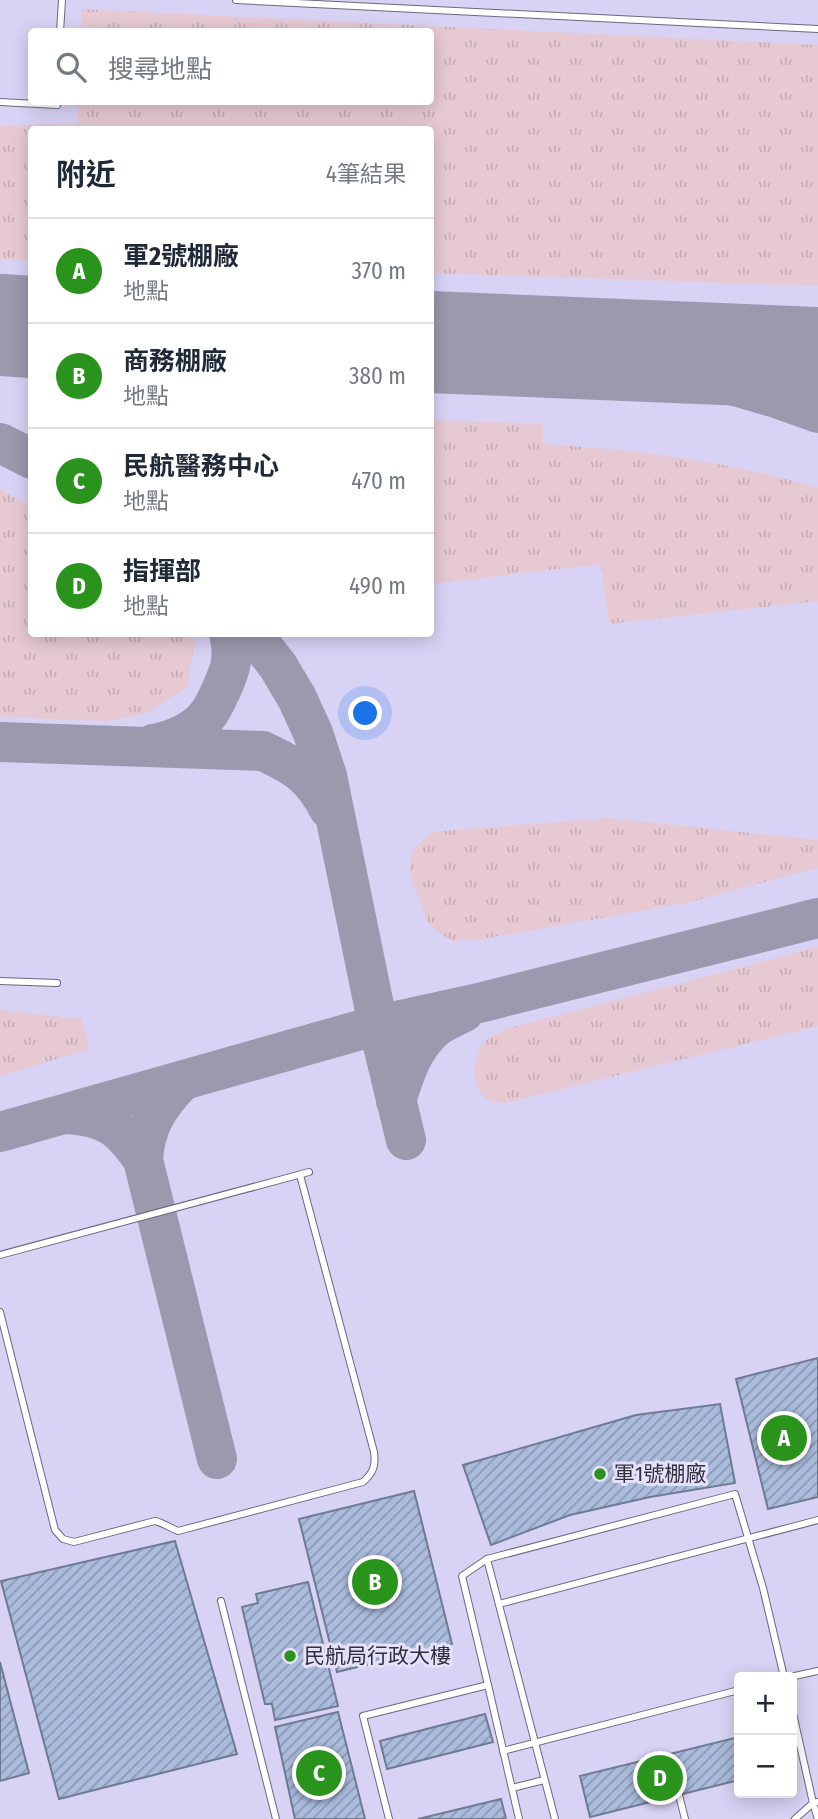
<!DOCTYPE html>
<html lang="zh-TW">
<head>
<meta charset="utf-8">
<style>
	body { margin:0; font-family:"Fira Sans Condensed","Noto Sans TC",sans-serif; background:#f2f2f3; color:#1f2937 }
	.controls { position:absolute; right:21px; bottom:21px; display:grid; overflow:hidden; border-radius:7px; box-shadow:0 4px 18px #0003 }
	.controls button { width:63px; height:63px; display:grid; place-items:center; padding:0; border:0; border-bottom:2px solid #e0e1e3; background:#fff; color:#1f2937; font:35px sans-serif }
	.you { position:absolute; left:366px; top:714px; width:24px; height:24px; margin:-18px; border:5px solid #fff; border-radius:50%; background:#1a73e8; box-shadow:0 0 0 10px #1a73e833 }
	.badge { display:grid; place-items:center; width:46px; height:46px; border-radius:50%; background:#29931b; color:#fff; font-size:23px; font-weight:700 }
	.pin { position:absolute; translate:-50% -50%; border:4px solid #fff; box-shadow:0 2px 7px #0006 }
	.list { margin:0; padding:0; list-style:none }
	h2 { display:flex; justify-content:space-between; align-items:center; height:91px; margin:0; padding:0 28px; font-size:30px }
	h2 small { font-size:23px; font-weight:400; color:#747a83 }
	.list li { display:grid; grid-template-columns:46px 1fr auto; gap:21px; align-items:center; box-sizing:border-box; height:105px; padding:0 28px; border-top:2px solid #e0e1e3 }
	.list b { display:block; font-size:26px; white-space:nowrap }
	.list p { margin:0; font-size:23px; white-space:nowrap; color:#747a83 }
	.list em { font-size:23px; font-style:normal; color:#747a83 }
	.icon { flex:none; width:38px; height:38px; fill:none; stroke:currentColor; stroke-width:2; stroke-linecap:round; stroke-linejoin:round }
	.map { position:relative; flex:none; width:818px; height:1819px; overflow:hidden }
	.search { position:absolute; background:#fff; box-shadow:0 4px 18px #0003; left:28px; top:28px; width:406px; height:77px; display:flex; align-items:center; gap:18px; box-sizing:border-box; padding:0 24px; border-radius:7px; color:#747a83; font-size:26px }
	.panel { position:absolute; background:#fff; box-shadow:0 4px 18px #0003; left:28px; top:126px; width:406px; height:511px; border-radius:7px }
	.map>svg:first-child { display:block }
</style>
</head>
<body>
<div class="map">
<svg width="818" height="1819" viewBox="0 0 818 1819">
	<defs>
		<pattern id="grass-tufts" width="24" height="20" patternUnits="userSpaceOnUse" patternTransform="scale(1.75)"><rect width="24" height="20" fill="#e6c9d3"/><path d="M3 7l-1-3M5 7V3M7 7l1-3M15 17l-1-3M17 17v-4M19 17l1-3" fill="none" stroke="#c6adb6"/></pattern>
		<pattern id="building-hatch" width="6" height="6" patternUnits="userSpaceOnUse" patternTransform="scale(1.75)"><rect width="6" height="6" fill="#aabbdc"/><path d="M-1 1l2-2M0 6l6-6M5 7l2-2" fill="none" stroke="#8b98b3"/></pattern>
	</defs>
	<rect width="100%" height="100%" fill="#e5e0fc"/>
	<path fill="#d8d2f5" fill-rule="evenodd" d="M0,0h818v1819h-818zM32,32h398v70h-398zM32,130h398v504h-398zM739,1677h53v116h-53z"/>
	<g fill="url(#grass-tufts)">
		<path d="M81,9l737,36v241l-387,-13 -1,-143h-398l-1,130 -31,-1v-133l77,-3 1,-21h352v-70l-349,-1z"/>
		<path d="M431,420l112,4v20c93,6 186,17 275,44v113l-209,23 -8,-60 -170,20z"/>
		<path d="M0,489l31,18 1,127h160l3,8 -8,46 -43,26 -38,7 -106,-4z"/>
		<path d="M610,818l208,22v28l-132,35 -204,36 -29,2 -14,-8 -13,-13 -17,-50 4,-20 19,-18z"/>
		<path d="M818,947v79l-313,77c-5,-1 -13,-1 -17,-3 -19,-13 -16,-48 0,-61 6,-5 14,-8 21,-11z"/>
		<path d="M0,1010l81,9 9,30 -90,27z"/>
	</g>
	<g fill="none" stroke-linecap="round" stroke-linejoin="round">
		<g stroke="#9c98ae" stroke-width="40">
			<path d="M557,348l123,22 93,27 45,16"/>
			<path d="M0,443l32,16"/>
			<path d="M253,634l25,32 19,32 16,35 14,43 51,249 28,115"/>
			<path d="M0,742l263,9c34,16 49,25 66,58"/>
			<path d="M153,744c19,-3 40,-12 53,-27 8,-9 24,-44 25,-56 1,-8 0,-19 -2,-27"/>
			<path d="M396,1101c9,-28 16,-53 39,-73 8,-7 20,-11 29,-16"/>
			<path d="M66,1114c40,2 55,13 77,46 2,-34 15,-54 38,-78"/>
			<path d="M0,1132l378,-107 105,-23 335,-84"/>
			<path d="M143,1160l74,299"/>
		</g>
		<g stroke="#9c98ae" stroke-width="102">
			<path d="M0,325l32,2"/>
			<path d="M430,342l388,16"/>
		</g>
	</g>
	<g fill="url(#building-hatch)" stroke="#6f7b91" stroke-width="2">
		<path d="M818,1358v139l-50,12 -32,-130z"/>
		<path d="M720,1404l15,79 -85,14 -80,18 -79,30 -28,-80 173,-50z"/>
		<path d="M414,1491l38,153 -115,28 -38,-153z"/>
		<path d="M175,1541l62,213 -178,45 -58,-218z"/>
		<path d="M308,1582l30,124 -63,14 -3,-16h-7l-23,-97 16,-4 -2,-9z"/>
		<path d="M0,1662l29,111 -29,8z"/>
		<path d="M338,1712l27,107h-70l-20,-92z"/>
		<path d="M485,1714l8,28 -106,27 -7,-28z"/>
		<path d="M739,1737v43l-149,37 -10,-41z"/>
		<path d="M501,1799l5,20h-88z"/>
	</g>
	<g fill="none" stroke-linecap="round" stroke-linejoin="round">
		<defs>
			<g id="service">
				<path d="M236,0l582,29"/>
				<path d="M60,32l2,-32"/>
				<path d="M0,102l57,3v-3"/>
				<path d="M0,981l57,2"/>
				<path d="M0,1255l309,-83"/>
				<path d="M0,1312l55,218 8,9 11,3 81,-21c9,2 15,7 23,10l185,-49c10,-9 13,-16 11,-30l-74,-277"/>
				<path d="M487,1559l-25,17 26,109"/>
				<path d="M221,1601l55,218"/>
				<path d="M499,1604l319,-84"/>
				<path d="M790,1677l28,-6"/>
				<path d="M792,1709l21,94 -18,16"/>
				<path d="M503,1751l236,-61"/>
				<path d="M512,1788l32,-8"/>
				<path d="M679,1795l6,24"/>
				<path d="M389,1819l-26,-103 125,-31 31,134"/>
				<path d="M555,1819l-68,-260 248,-65 28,94 21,89"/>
				<path d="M818,1819l-5,-16 5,-1"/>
			</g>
		</defs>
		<use href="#service" stroke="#6c677f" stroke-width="8"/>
		<use href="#service" stroke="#fff" stroke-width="6"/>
	</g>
	<g fill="#29931b" stroke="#e5e0fc" stroke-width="2.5">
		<circle cx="600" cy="1474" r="7"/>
		<circle cx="290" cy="1656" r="7"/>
	</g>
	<g text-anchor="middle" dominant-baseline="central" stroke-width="6" stroke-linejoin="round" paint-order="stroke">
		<g font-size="21" fill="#312f3a" stroke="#e5e0fc" text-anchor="start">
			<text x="614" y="1474">軍1號棚廠</text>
			<text x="304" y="1656">民航局行政大樓</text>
		</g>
	</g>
</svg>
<div class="controls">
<button>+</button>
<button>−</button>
</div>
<div class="you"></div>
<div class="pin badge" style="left:784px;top:1438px">A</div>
<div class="pin badge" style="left:375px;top:1582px">B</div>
<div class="pin badge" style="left:319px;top:1773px">C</div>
<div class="pin badge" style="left:660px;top:1778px">D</div>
<div class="search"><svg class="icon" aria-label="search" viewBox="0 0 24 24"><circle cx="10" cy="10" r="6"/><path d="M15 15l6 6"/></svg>搜尋地點</div>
<section class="panel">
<h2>附近<small>4筆結果</small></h2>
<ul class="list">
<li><span class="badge">A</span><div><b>軍2號棚廠</b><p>地點</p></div><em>370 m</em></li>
<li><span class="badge">B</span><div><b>商務棚廠</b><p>地點</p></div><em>380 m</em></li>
<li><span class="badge">C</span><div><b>民航醫務中心</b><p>地點</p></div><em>470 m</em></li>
<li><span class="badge">D</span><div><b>指揮部</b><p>地點</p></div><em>490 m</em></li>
</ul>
</section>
</div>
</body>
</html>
